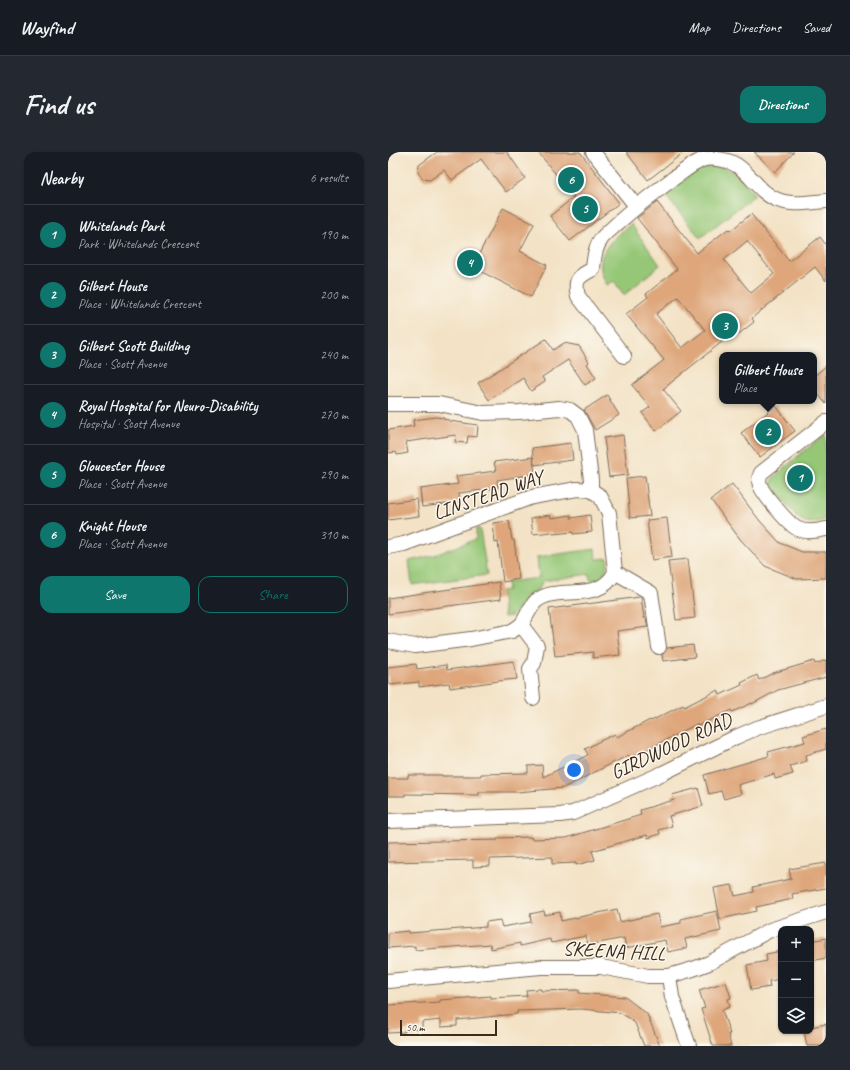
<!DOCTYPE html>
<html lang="en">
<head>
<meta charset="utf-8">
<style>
	body { margin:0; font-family:Caveat,sans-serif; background:#242831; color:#f1f3f6 }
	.controls { position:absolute; right:12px; bottom:12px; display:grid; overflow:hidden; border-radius:8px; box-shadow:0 1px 3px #0004 }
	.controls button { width:36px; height:36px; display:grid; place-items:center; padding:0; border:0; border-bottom:1px solid #363941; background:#171b24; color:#f1f3f6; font:20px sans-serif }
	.scale { position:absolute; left:12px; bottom:10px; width:97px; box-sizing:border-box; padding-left:4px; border:2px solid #3b2a1e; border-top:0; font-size:11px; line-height:14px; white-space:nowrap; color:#3b2a1e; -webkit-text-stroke:3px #fbf7ec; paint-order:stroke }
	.you { position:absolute; left:186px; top:618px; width:14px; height:14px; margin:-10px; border:3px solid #fff; border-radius:50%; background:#1a73e8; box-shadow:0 0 0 6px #1a73e833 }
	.badge { display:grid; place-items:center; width:26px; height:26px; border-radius:50%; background:#0f766e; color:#fff; font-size:13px; font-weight:700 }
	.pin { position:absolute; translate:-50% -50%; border:2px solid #fff; box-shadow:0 1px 4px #0006 }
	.popup { position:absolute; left:331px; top:200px; width:98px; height:52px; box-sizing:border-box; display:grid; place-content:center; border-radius:8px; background:#171b24; filter:drop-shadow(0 1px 3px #0005); font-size:13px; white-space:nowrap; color:#9ea1a6 }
	.popup b { font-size:15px; color:#f1f3f6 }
	.popup::after { content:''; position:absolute; left:50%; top:100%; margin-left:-8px; border:8px solid transparent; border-top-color:#171b24 }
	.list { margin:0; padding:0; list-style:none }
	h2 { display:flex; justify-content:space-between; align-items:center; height:52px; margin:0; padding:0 16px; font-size:17px }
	h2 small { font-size:13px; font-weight:400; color:#9ea1a6 }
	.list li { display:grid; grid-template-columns:26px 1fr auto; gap:12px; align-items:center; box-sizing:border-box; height:60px; padding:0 16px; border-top:1px solid #363941 }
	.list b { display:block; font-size:15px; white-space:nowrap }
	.list p { margin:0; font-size:13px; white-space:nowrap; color:#9ea1a6 }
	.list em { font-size:13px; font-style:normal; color:#9ea1a6 }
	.actions { display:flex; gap:8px; padding:12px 16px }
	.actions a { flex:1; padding:9px 0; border:1px solid #0f766e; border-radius:12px; text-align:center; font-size:14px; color:#0f766e }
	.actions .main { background:#0f766e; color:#fff }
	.icon { flex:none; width:22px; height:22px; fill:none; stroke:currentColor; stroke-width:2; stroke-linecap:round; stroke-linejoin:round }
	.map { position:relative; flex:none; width:438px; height:894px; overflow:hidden; border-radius:12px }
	header { display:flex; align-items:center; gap:24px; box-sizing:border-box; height:56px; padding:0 20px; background:#171b24; border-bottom:1px solid #363941 }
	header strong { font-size:19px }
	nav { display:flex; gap:22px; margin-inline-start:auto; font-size:14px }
	.intro { display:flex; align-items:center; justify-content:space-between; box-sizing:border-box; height:96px; padding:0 24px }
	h1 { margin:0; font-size:28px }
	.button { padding:10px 18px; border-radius:12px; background:#0f766e; color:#fff; font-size:14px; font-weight:700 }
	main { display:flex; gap:24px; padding:0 24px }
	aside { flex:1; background:#171b24; border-radius:12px; box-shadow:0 1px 3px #0004 }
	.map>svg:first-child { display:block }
</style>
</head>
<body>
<header>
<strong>Wayfind</strong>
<nav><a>Map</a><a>Directions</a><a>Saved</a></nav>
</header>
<div class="intro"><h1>Find us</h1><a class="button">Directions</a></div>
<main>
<aside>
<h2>Nearby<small>6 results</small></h2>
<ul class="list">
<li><span class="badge">1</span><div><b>Whitelands Park</b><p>Park · Whitelands Crescent</p></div><em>190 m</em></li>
<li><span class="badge">2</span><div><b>Gilbert House</b><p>Place · Whitelands Crescent</p></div><em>200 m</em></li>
<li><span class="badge">3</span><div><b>Gilbert Scott Building</b><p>Place · Scott Avenue</p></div><em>240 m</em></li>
<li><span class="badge">4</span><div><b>Royal Hospital for Neuro-Disability</b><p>Hospital · Scott Avenue</p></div><em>270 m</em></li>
<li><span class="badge">5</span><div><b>Gloucester House</b><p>Place · Scott Avenue</p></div><em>290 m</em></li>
<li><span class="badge">6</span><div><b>Knight House</b><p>Place · Scott Avenue</p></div><em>310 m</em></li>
</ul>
<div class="actions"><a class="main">Save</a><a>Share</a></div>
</aside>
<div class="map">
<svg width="438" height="894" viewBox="0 0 438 894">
	<rect width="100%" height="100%" fill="#fbf7ec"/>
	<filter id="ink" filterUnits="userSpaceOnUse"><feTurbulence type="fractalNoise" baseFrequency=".025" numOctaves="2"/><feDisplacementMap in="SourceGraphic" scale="8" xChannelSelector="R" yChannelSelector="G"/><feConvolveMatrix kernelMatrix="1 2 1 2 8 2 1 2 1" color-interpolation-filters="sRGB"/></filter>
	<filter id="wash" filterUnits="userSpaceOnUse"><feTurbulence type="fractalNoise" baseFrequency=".012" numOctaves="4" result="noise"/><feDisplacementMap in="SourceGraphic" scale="16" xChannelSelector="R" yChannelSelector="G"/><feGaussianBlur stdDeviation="0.9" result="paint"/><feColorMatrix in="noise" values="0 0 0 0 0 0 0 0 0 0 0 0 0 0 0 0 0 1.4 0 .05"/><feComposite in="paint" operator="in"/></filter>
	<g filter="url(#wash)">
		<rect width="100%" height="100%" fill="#f3e2c5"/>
		<g fill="#95c777" stroke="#68784a">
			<path d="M321,14c23,0 32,12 46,29l-55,43 -35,-43 33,-26z"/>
			<path d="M243,72l29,41 -36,30 -10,-14 -7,4c-17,-29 3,-44 24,-61z"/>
			<path d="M438,282v85l-13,4 -8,-1 -7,-4 -26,-31v-8l27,-24z"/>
			<path d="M88,377h4l7,46 -75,10 -3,-24 26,-6 41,-16z"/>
			<path d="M207,397l1,10 12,-1 -1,11 -8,10 -9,1 -1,-6 -46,7 -4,8 -11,6 -16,21 -8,1 -3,-26 7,-1 -1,-8 32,-4 -2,-21z"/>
		</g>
		<g id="blocks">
			<g fill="#dea67a" fill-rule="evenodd">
				<path d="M49,0h70l18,26 -19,14 -25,-33 -29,21 -8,-10 -14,10 -7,-1 -5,-7 1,-7z"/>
				<path d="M150,0h42l39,51 -49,38 -20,-25 24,-19z"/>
				<path d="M238,0h58l-36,28z"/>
				<path d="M366,0h40l-19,20z"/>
				<path d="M269,50l40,51 31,-24 2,2 21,-17 38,47 31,-24 6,8v36l-11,-14 -63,51 2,4 -23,18 -3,-3 -65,52 18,22 -25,20 -14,-18 8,-6 -18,-22 32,-25 -38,-46 22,-17 -2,-3 31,-25 -40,-51zM359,89l27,33 -23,19 -27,-33zM290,145l27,33 -23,18 -26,-34z"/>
				<path d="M115,56l31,16 -14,27 27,14 -16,32 -51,-26 -12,3 -4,-14 14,-4z"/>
				<path d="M158,187l7,11 11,-7 15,3 10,16 -2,2 9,14 -11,7 -17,-25 -26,17 3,5 -14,9 -8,-13 -34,22 -11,-17z"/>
				<path d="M438,214v38l-12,-15v-13z"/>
				<path d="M219,243l12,20 -24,15 -11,-20z"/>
				<path d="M388,254l19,25 -35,26 -19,-24z"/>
				<path d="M48,265l8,1 -1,1 6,1v1l29,4 -1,12 -9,-1 -1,7 -12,-1 1,-7 -50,7 2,11 -11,2 -1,-3 -8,1v-23l26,-4 -1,-6z"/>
				<path d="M235,283l5,40 -19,2 -5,-39z"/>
				<path d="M183,291l2,17 -39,5 -2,-17z"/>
				<path d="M145,305l2,17 -38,6 1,8 -39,5 1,9 -38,5 -2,-18 38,-5 -2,-8 40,-5 -2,-9z"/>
				<path d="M257,324l5,40 -20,2 -4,-40z"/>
				<path d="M344,332l28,37 20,22 22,9h24v26l-29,1 -32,-13 -25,-27 -29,-39z"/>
				<path d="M29,347l2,17 -31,4v-17z"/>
				<path d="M162,363l1,3 20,-3v3l19,-3 2,17 -19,2v-2l-20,2 -1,-2 -19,2 -2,-16z"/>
				<path d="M279,366l5,39 -20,3 -5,-40z"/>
				<path d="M121,369l3,19h2l5,39 -16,3 -5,-40 -3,1 -2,-20z"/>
				<path d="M300,407l7,59 -19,2 -8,-59z"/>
				<path d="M111,430l2,17 -113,15v-16z"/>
				<path d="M252,445h1l3,21h2l2,9 -31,4 3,24 -27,3v-6l-38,4 -6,-47z"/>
				<path d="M305,493l2,12 -32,4 -1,-6 5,-7z"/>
				<path d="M438,508v17l-48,13 -26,14v-1l-20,9 -1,-2 -33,16 -1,-2 -67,34 -1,-3 -66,33 -46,4h-38v3l-74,-1v2h-17v-18h20v-3h34v1h39v-2l47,-1v-7l14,-1 1,12 45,-22 -3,-6 15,-8 15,-7 2,3 33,-17 1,1 32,-16 1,2 34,-17 2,5 22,-10 -1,-2 16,-8 2,5 14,-7 41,-12 1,3z"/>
				<path d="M126,509l3,18 -11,1 -56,8 -1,-5 -30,4v-5l-30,3 -1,-5v-13l28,-3 1,5 29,-4 1,5z"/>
				<path d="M438,577v20l-20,6 1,6 -17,5 3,8 -18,5 -1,-5 -36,11 3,9 -17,5 -3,-8 -12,3 -5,-19 65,-19 -1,-4 37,-10 -2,-6z"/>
				<path d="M310,636l5,18 -34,10 3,10 -13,4 1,4 -12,4 -1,-3 -55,16 3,9 -19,5v-2l-24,1v-7l-60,2h-2v7l-17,1v-7l-85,2v-20l110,-2v-2l33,-1v2l35,-1 75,-23 -1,-5 34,-10 -2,-5z"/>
				<path d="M438,711v25l-34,6 1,5 -37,8 1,4 -37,8 -6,-31 18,-3 3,11 19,-4 -1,-5 38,-8 -2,-10z"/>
				<path d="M229,757l3,13 37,-8 3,13 21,-4v-4l36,-8 4,20 -36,8 2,9 -19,4 -3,-12 -39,8 -2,-10 -36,7 -2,-9 -35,7 -1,-4 -30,7v-3l-29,6 -1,-5 -75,6v-4l-27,2v-15l21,-2v2l77,-6v-5l14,-2 2,7 29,-5 -1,-8 14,-3 1,4 15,-3 1,9z"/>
				<path d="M438,786v20l-15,3v-20z"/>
				<path d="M393,799v28l-12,2 1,6 -19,3 -4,-25 20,-4 -1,-7z"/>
				<path d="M338,830l5,16 -3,1 2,8 -8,3 8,24h-2l3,12h-18l-12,-37 4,-1 -6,-18z"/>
				<path d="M153,837v2l38,-1v3l46,4 22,17 13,32h-16l-9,-23 -14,-10 -39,-4 -65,2v3l-60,6v6l-16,1v-7l-19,2v7l-18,1 1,2 -17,1v-28l52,-3v-2l51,-4v2l36,-2 -1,-6z"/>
				<path d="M438,872v22h-19l-3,-15h7v-4z"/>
			</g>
		</g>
	</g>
	<g filter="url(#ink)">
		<use href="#blocks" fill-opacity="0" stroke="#7b6a58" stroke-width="1"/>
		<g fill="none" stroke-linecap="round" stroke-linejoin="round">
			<defs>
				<g id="street">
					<path d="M205,0l43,54"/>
					<path d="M236,204l-46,-60c-4,-17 0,-19 15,-27 1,-11 2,-22 9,-31 5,-6 12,-11 18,-17 17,-15 35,-29 54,-43 9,-6 18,-14 28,-18 6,-3 15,-1 21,0 25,4 32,32 55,40 15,6 33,2 48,1"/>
					<path d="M0,252h51l44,9 36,-1 40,-4 11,2 8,6 7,14 6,50v10l-14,-1 -45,8 -128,47 -16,3"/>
					<path d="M438,270l-65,51c-2,4 -3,7 -1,12 3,9 29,40 38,44 9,4 20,2 28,0"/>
					<path d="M227,420l36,21 8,54"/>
					<path d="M133,473c5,-7 9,-18 15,-24 22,-18 63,4 79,-29l-6,-59 -9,-17 -9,-6"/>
					<path d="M0,489l27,5 56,-7 41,-8 9,-6 16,21 -3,17 -4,6 3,29"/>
					<path d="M0,669l172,-6 13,-2 90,-40 73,-36 21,-9 69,-22"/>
					<path d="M281,824l3,21 17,49"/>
					<path d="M0,829l153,-14h60l47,9h21l24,-7 16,-6 61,-33 56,-18"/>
				</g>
			</defs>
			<use href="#street" stroke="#7b6a58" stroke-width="16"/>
			<use href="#street" stroke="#fff" stroke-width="14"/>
		</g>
	</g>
	<g text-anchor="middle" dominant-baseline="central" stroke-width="3" stroke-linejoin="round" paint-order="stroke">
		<g font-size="20" fill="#3b2a1e" stroke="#fbf7ec">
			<text transform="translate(100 343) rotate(-19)">LINSTEAD WAY</text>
			<text transform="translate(283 594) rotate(-25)">GIRDWOOD ROAD</text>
			<text transform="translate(226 799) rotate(3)">SKEENA HILL</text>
		</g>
	</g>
</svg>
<div class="controls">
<button>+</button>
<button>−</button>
<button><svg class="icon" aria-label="layers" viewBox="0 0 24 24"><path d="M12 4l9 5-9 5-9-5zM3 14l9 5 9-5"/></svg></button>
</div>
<div class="scale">50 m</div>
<div class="you"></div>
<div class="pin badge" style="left:412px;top:326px">1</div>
<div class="pin badge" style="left:380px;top:280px">2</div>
<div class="popup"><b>Gilbert House</b>Place</div>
<div class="pin badge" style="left:337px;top:174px">3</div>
<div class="pin badge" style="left:82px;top:111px">4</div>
<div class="pin badge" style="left:197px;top:57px">5</div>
<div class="pin badge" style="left:183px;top:28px">6</div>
</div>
</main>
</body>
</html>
